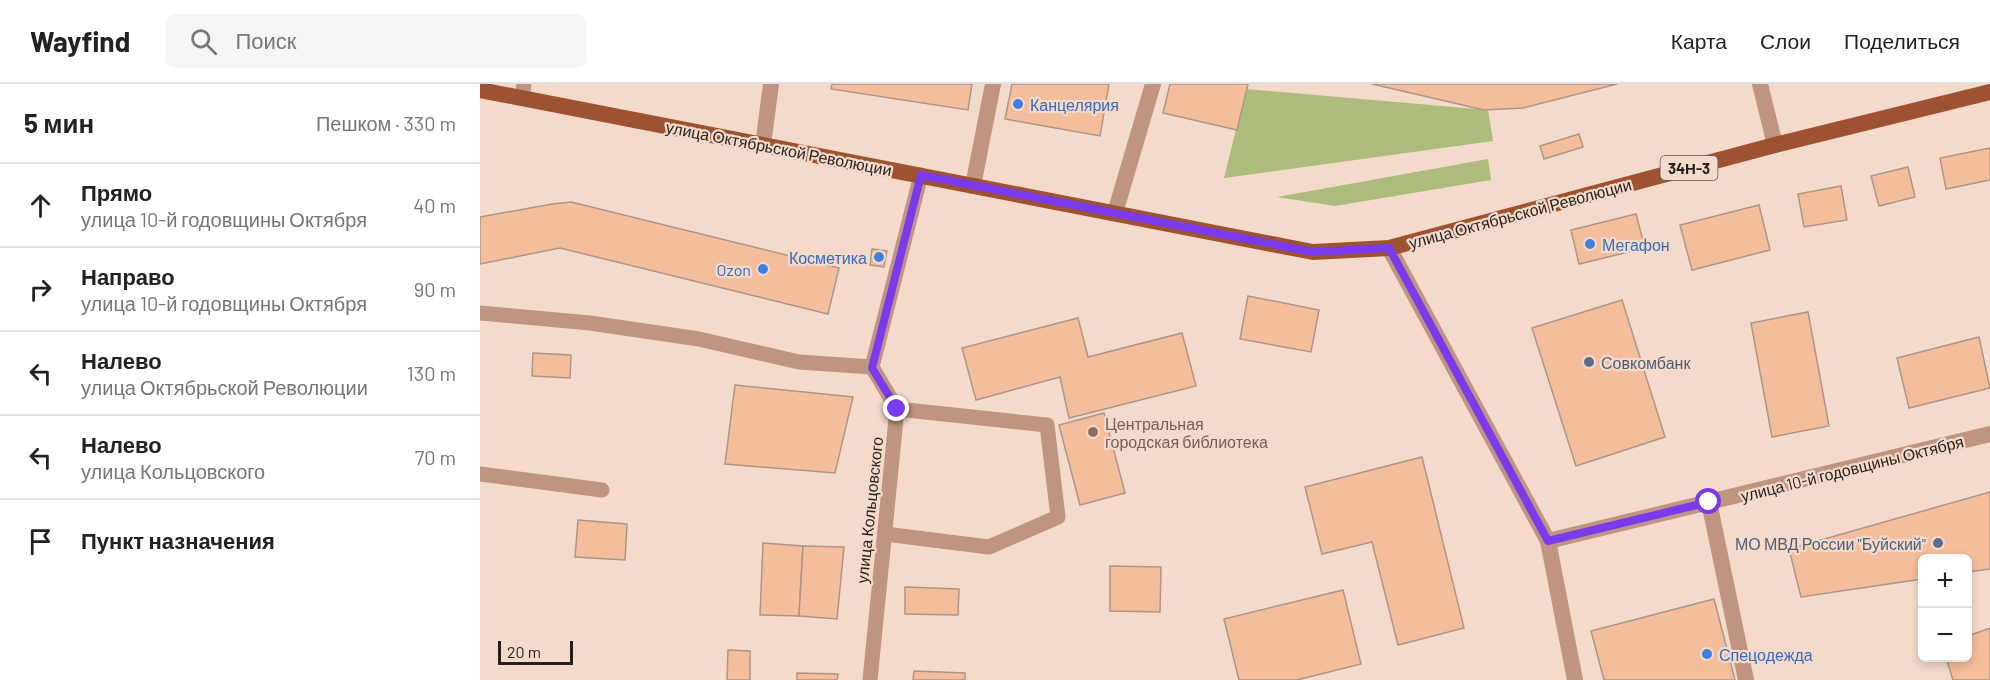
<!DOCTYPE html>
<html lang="ru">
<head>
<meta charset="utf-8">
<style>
	body { margin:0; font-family:Barlow,sans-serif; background:#f6f6f6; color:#222 }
	.controls { position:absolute; right:18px; bottom:18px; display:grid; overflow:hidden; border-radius:9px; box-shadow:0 3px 9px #0003 }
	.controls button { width:54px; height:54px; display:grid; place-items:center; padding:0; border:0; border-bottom:2px solid #e0e0e0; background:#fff; color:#222; font:30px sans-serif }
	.scale { position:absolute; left:18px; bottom:15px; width:75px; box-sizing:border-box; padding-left:6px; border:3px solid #291f1a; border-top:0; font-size:16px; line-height:21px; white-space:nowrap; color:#291f1a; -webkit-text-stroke:4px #f3dacb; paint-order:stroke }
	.stop { position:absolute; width:18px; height:18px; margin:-14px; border:4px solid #7c3aed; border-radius:50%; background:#fff }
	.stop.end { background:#7c3aed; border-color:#fff; box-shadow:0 2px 6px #0008 }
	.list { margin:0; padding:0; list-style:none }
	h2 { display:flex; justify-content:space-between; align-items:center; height:78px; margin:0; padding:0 24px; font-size:26px }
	h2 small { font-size:20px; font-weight:400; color:#767676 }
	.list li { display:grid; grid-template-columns:39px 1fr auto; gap:18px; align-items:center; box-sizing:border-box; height:84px; padding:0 24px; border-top:2px solid #e0e0e0 }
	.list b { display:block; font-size:22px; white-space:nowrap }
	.list p { margin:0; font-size:20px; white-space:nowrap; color:#767676 }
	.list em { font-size:20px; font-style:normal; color:#767676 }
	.icon { flex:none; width:33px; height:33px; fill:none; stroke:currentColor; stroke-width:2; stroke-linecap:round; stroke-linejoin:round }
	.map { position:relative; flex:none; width:1510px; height:596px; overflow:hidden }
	header { display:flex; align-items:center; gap:36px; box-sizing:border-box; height:84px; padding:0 30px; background:#fff; border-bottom:2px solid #e0e0e0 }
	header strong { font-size:28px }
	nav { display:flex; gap:33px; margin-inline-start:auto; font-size:21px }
	.search { width:420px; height:54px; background:#f6f6f6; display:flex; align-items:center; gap:15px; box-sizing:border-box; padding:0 21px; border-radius:9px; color:#767676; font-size:22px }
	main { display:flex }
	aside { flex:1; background:#fff }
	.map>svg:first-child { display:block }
</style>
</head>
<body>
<header>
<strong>Wayfind</strong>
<div class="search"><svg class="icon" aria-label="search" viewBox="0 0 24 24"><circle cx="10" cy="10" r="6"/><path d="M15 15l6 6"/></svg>Поиск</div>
<nav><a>Карта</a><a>Слои</a><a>Поделиться</a></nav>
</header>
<main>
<aside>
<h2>5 мин<small>Пешком · 330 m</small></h2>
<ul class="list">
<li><svg class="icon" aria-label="ahead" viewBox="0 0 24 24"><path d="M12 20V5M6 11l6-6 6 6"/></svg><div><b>Прямо</b><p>улица 10-й годовщины Октября</p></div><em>40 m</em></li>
<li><svg class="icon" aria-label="right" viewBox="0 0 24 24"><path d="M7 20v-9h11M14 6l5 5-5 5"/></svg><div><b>Направо</b><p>улица 10-й годовщины Октября</p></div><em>90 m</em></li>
<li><svg class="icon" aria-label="left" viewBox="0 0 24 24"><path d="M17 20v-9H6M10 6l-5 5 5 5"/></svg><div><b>Налево</b><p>улица Октябрьской Революции</p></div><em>130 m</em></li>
<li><svg class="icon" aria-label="left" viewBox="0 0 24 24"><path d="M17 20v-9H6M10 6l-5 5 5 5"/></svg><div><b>Налево</b><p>улица Кольцовского</p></div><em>70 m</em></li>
<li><svg class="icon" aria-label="arrive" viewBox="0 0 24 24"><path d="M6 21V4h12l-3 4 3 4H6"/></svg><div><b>Пункт назначения</b></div></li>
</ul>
</aside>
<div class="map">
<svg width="1510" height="596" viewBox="0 0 1510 596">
	<rect width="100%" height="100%" fill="#f3dacb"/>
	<g fill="#adbb7c">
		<path d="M766,5l242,21 5,31 -269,37z"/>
		<path d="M1008,75l3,21 -156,26 -58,-9z"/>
	</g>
	<g fill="#f4bd9c" stroke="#ad9688" stroke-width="1.5">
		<path d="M352,0h140l-4,26 -137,-21z"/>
		<path d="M532,0h97l-9,52 -95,-17z"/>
		<path d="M690,0h78l-11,46 -74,-17z"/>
		<path d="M892,0h245l-94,24 -39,2z"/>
		<path d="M1099,50l4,13 -39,12 -4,-13z"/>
		<path d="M1510,64v32l-44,9 -6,-31z"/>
		<path d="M1428,83l7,30 -36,9 -8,-30z"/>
		<path d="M1361,102l6,34 -43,7 -6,-33z"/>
		<path d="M91,118l268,66 -11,46 -268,-66 -80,16v-47l72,-13z"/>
		<path d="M1279,121l11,45 -78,20 -12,-45z"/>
		<path d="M1156,130l9,34 -66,16 -8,-34z"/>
		<path d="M392,165l15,2 -3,16 -14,-2z"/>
		<path d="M768,212l71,14 -8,42 -71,-13z"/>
		<path d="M1142,216l43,137 -89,29 -44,-138z"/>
		<path d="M1328,228l21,114 -57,11 -21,-114z"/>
		<path d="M598,234l10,39 94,-24 14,53 -127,32 -9,-41 -84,23 -14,-52z"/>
		<path d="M1499,253l11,51 -81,20 -12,-50z"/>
		<path d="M53,269l38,2 -1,23 -38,-2z"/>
		<path d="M255,301l118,12 -18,76 -110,-9z"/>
		<path d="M624,329l21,80 -45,12 -21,-80z"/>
		<path d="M942,373l42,171 -66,17 -26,-103 -50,12 -17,-67z"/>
		<path d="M1510,408v77l-22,3v-14h-46v21l-121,18 -12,-48z"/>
		<path d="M98,436l49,4 -2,36 -50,-3z"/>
		<path d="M283,459l40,3 -4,70 -39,-1z"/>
		<path d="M323,462l41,1 -7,72 -38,-3z"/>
		<path d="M630,482l51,1 -1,45 -50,-1z"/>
		<path d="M425,503l54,2 -1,26 -53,-1z"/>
		<path d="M863,506l18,74 -64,16h-58l-15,-61z"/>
		<path d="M1234,515l21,81h-131l-13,-49z"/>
		<path d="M1510,544v52h-37l-7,-22h22v-22z"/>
		<path d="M248,566l22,1v29h-23z"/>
		<path d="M434,587l51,2v7h-52z"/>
		<path d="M317,589l41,1 -1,6h-40z"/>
	</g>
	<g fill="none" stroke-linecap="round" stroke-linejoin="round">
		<g stroke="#bf9582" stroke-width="15">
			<path d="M42,14l2,-14"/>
			<path d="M0,229l110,10 109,16 100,23 73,5"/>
			<path d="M0,390l122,16"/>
			<path d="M405,450l104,13 69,-30 -11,-92 -150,-16"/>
			<path d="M390,596l27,-271 -25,-42 49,-192"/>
		</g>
		<g stroke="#bf9582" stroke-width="16">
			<path d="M1280,0l15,61"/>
			<path d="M283,61l8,-61"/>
			<path d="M493,102l20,-102"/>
			<path d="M635,129l38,-129"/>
			<path d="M909,164l159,293 27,139"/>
			<path d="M1229,418l37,178"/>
			<path d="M1068,457l442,-107"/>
		</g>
		<path stroke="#9d5331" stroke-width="16" d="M0,6l833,162 76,-4 386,-103 215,-53"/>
	</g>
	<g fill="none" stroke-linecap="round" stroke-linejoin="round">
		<path stroke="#7c3aed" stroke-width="8" d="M417,325l-25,-41 49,-193 392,77 76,-4 159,293 161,-39"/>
	</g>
	<g fill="#3f7fe0" stroke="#f3dacb" stroke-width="2">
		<circle cx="538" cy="20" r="6"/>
		<circle cx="1110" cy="160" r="6"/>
		<circle cx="399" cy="173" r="6"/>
		<circle cx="283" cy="185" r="6"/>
		<circle cx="1227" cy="570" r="6"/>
	</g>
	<g fill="#5c6f8a" stroke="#f3dacb" stroke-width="2">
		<circle cx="1109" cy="278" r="6"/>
		<circle cx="1458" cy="459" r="6"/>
	</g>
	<circle fill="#8d6e63" stroke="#f3dacb" stroke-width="2" cx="613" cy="348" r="6"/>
	<g text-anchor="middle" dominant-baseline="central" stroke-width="4.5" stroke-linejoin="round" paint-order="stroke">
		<rect fill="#f3dacb" stroke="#66574f" stroke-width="1.5" x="1180.5" y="72" width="57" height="24" rx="4.5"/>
		<g font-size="15" font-weight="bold" fill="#291f1a">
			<text x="1209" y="84">34Н-3</text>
		</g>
		<g font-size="16" fill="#366cbe" stroke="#f3dacb" text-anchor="start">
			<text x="550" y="20">Канцелярия</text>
			<text x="1122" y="160">Мегафон</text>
			<text x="387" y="173" text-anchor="end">Косметика</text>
			<text x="271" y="185" text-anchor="end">Ozon</text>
			<text x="1239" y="570">Спецодежда</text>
		</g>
		<g font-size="16" fill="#291f1a" stroke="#f3dacb">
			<text transform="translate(299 64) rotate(11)">улица Октябрьской Революции</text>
			<text transform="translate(1040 129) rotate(-15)">улица Октябрьской Революции</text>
			<text transform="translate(1372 384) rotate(-14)">улица 10-й годовщины Октября</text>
			<text transform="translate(389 426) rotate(-84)">улица Кольцовского</text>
		</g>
		<g font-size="16" fill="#4e5e75" stroke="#f3dacb" text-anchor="start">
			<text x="1121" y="278">Совкомбанк</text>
			<text x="1446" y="459" text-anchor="end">МО МВД России "Буйский"</text>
		</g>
		<g font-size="16" fill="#785e54" stroke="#f3dacb" text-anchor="start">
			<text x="625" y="339">Центральная<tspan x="625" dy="18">городская библиотека</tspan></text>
		</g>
	</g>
</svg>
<div class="controls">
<button>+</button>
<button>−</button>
</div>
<div class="scale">20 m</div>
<div class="stop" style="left:1229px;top:418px"></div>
<div class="stop end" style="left:417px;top:325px"></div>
</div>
</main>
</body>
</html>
